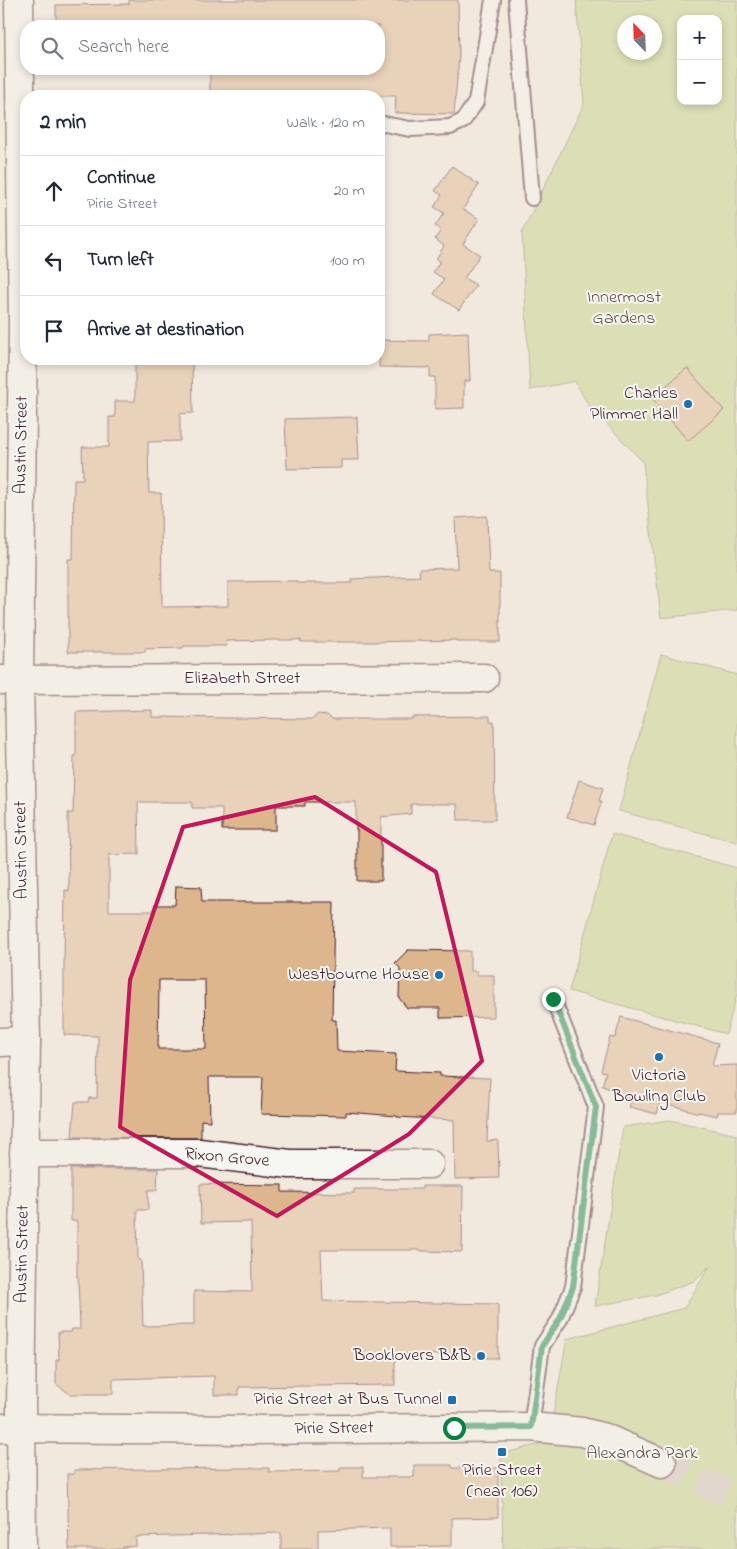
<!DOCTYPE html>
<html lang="en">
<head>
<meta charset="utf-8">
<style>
	body { margin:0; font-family:"Indie Flower",sans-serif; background:#f6f6f7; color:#1f2937 }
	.controls { position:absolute; right:15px; top:15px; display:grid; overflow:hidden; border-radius:10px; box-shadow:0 2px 8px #0003 }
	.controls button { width:45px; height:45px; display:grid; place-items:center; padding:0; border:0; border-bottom:1px solid #e0e1e3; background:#fff; color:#1f2937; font:25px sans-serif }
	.compass { position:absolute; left:617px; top:15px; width:45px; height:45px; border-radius:50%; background:#fff; box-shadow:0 2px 8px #0003; rotate:337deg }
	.stop { position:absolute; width:15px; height:15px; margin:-11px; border:4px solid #0b8043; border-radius:50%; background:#fff }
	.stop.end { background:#0b8043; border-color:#fff; box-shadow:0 1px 5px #0008 }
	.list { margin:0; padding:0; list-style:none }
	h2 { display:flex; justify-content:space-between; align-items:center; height:65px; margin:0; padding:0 20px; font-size:21px }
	h2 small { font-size:16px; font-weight:400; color:#747a83 }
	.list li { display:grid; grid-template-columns:32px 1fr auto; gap:15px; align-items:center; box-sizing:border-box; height:70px; padding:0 20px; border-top:1px solid #e0e1e3 }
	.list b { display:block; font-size:19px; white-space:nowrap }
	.list p { margin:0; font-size:16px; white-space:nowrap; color:#747a83 }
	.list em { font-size:16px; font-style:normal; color:#747a83 }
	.icon { flex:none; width:28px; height:28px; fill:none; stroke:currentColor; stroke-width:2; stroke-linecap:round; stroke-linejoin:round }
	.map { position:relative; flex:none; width:737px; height:1549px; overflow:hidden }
	.search { position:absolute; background:#fff; box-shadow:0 2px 8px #0003; left:20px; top:20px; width:365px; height:55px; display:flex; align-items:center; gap:12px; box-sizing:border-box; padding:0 18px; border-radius:20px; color:#747a83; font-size:19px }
	.panel { position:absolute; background:#fff; box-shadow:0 2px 8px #0003; left:20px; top:90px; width:365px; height:275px; border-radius:20px }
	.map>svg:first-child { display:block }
</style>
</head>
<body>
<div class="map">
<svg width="737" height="1549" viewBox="0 0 737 1549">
	<rect width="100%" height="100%" fill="#f1e9de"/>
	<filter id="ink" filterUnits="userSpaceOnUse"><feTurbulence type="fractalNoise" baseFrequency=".02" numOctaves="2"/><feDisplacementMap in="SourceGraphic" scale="10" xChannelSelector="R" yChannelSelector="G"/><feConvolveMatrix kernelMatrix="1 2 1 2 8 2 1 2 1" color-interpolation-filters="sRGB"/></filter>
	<g filter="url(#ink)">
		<g fill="#c4d285" stroke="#877858" fill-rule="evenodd">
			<path d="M576,0h161v610l-76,8 -18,-156 -56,-59 -12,-22 -45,9 -8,-157 62,-129zM681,19h37v82h-37zM624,22h30v30h-30z"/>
			<path d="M661,654l76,21v167l-118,-31z"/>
			<path d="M612,834l125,34v126l-11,40 -157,-43z"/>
			<path d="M670,1120l67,15v414h-234l-2,-95 47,-12 19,-103 117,-31 26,-42 -16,15 -38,14 -61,11 28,-179z"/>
		</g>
		<g fill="#ddb68e" stroke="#4a1f2b" fill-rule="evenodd">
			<path d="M129,0h329l1,56 -5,58 -59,-1 1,-17h-186v-27h169v-43h-323v-21l73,-1z"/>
			<path d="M452,166l27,19 -16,24 16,10 -16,25 17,11 -16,23 12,7 -17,25 -25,-16 10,-15 -11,-7 7,-11 -4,-2 8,-13 -9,-7 6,-9 -6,-4 9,-13 -10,-6 8,-12 -7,-4z"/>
			<path d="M468,332l2,49h-6v27l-29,1v-32h-5v-9l-51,-1 1,-27 49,1v-7z"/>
			<path d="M135,359h57l1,54 -13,1v27l-32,1 1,51h12l1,114 66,-1v-24l68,-1v2h56v-4l68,-3 -1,-7 38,-1 -2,-50 32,-2 2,57h11v69h-43v-2l-86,2h-70v-2h-28l-47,1 1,5h-43l-1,2 -38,1v3h-77v-93h5l1,-80h9l-1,-32h27v-30h6v-16h20z"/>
			<path d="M687,368l37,42 -36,31 -36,-43z"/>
			<path d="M357,417l2,43h-18v8l-54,1 -2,-50z"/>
			<path d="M152,710v7l160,2 6,-5 9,1 5,4h80v-2l78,-1v5h4l1,99h-37l-1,-16h-46v10l-30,3v64h-24v-51h-1v-28h-51v4h-29v24h-54v-22h-30v-6h-54l1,52 -30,1v56h44l1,-6h21l1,-19 25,1 1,15h132l-2,118h4l1,31 59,3 -1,17 45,2v3l50,2 -3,63 11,-1 1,38 -44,1 -1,-59 -57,-3v-1l-51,-4v4l-85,-2 2,-37h-54l1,44 -9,-1v18l-129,-1 3,-35h13l1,-4h8l1,-62 -34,-1v-79l1,-66 4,1 -1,-78h5l1,-57h2v-44zM159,980h46l1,69h-48z"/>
			<path d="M579,780l24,8 -4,13h3l-8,24 -27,-8z"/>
			<path d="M408,950l62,1v20h7v4h17v42l-54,1v-10h-33l-8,-10 1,-30 -5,-5z"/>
			<path d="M621,1017l97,26 -6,23 25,-1v47h-19l-1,4 -18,-4v1l-39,-11 -3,12 -28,-7 3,-8 -17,-5 1,-3 -14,-5 4,-14 -5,-1 9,-34 5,1z"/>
			<path d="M71,1169h87l-1,21h-9v20h-11l1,50h3l2,66 51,-1v-34l58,1 -1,-70 -50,1 -1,-39 82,1v7l72,1v-4h68v-3h41l-1,66 -41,-1v-1h-100l2,51 175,3v54h-48v-3l-53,-1v4h-2v27l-156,2v8h-25v-19l-101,3v15h-43l-14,-10v-24h3l-1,-28h13l1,-3h8l-2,-52h-1v-56h-6z"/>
			<path d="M414,1465h38v3h46v49l-46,1v28l-62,1v-19l-72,2v19h-37v-16l-145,4v9l-13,1v2h-54l-2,-75h7v-4l163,-2h32v4l71,-1v-4h23v10h51z"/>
		</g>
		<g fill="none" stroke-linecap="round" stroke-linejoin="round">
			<path stroke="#d0c1ba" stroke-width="28" stroke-dasharray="28 14" stroke-linecap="butt" d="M662,1463l75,35"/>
			<defs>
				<g id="service">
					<path d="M516,0l16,198"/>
					<path d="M379,123l31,6 40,-2 13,-6 13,-19 17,-102"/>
					<path d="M531,1427l11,-81 18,-27 13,-32 23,-180 -43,-108"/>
				</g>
				<g id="minor">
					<path d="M19,0l4,323 -4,358 7,360 -5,366 1,142"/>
					<path d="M0,680l484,-2"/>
					<path d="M0,1042l26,-1"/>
					<path d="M24,1153h175l91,11h139"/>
				</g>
				<path id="tertiary" d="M0,1428l252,2 279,-3 51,5 23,6 57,25"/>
			</defs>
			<use href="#service" stroke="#4a1f2b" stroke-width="18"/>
			<use href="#minor" stroke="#4a1f2b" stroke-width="31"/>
			<use href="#tertiary" stroke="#4a1f2b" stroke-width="31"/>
			<use href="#service" stroke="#f6f6f2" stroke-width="14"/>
			<use href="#minor" stroke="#f6f6f2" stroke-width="28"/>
			<use href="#tertiary" stroke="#f6f6f2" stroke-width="28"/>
		</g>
	</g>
	<g fill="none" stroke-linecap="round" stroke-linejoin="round" filter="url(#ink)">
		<path stroke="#0b8043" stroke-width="6" d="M454,1428l77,-1 11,-81 18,-27 13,-32 23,-180 -43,-108"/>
	</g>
	<path d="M0 0H737V1549H0ZM315,797l121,75 46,189 -73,73 -132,82 -157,-89 10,-147 53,-153z" fill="#f1e9de" fill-opacity=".55" fill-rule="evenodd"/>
	<path fill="none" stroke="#c2185b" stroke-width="4" stroke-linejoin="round" d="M315,797l121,75 46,189 -73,73 -132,82 -157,-89 10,-147 53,-153z"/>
	<g fill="#1f6fb2" stroke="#f6f6f2" stroke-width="2">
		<circle cx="688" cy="404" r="5"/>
		<circle cx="439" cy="975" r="5"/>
		<circle cx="659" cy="1057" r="5"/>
		<circle cx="481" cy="1356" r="5"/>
		<rect x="447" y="1395" width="10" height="10" rx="2.5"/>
		<rect x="497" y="1447" width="10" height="10" rx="2.5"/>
	</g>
	<g text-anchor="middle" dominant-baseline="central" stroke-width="4" stroke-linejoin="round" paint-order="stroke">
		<g font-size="18" fill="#684c42" stroke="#f6f6f2">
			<text x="624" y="298">Innermost<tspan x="624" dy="21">Gardens</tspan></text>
			<text x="642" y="1454">Alexandra Park</text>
		</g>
		<g font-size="18" fill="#4a1f2b" stroke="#f6f6f2" text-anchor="end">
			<text x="678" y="394">Charles<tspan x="678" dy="21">Plimmer Hall</tspan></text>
			<text x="429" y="975">Westbourne House</text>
			<text x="659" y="1076" text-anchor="middle">Victoria<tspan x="659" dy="21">Bowling Club</tspan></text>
			<text x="471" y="1356">Booklovers B&amp;B</text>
			<text x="442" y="1400">Pirie Street at Bus Tunnel</text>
			<text x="502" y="1471" text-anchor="middle">Pirie Street<tspan x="502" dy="21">(near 106)</tspan></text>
		</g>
		<g font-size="18" fill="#4a1f2b" stroke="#f6f6f2">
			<text transform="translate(22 445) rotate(-89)">Austin Street</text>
			<text x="242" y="679">Elizabeth Street</text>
			<text transform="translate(22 850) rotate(-91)">Austin Street</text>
			<text transform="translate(227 1158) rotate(5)">Rixon Grove</text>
			<text transform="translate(23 1254) rotate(-89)">Austin Street</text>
			<text transform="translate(334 1429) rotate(-1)">Pirie Street</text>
		</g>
	</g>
</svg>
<div class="controls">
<button>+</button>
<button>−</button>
</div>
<svg class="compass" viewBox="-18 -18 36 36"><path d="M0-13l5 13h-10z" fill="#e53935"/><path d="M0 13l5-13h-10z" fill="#747a83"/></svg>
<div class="stop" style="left:454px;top:1428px"></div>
<div class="stop end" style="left:553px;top:999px"></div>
<div class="search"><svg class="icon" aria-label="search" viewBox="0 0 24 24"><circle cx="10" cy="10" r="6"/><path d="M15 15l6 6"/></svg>Search here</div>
<section class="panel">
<h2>2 min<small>Walk · 120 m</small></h2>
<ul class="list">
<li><svg class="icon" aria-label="ahead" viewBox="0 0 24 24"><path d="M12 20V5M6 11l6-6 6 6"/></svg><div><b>Continue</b><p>Pirie Street</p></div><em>20 m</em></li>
<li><svg class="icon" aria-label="left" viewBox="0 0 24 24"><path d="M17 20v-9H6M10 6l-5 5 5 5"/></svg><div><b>Turn left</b></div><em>100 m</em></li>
<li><svg class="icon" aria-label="arrive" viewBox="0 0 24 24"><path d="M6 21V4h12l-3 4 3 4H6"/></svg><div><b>Arrive at destination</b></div></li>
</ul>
</section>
</div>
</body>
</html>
